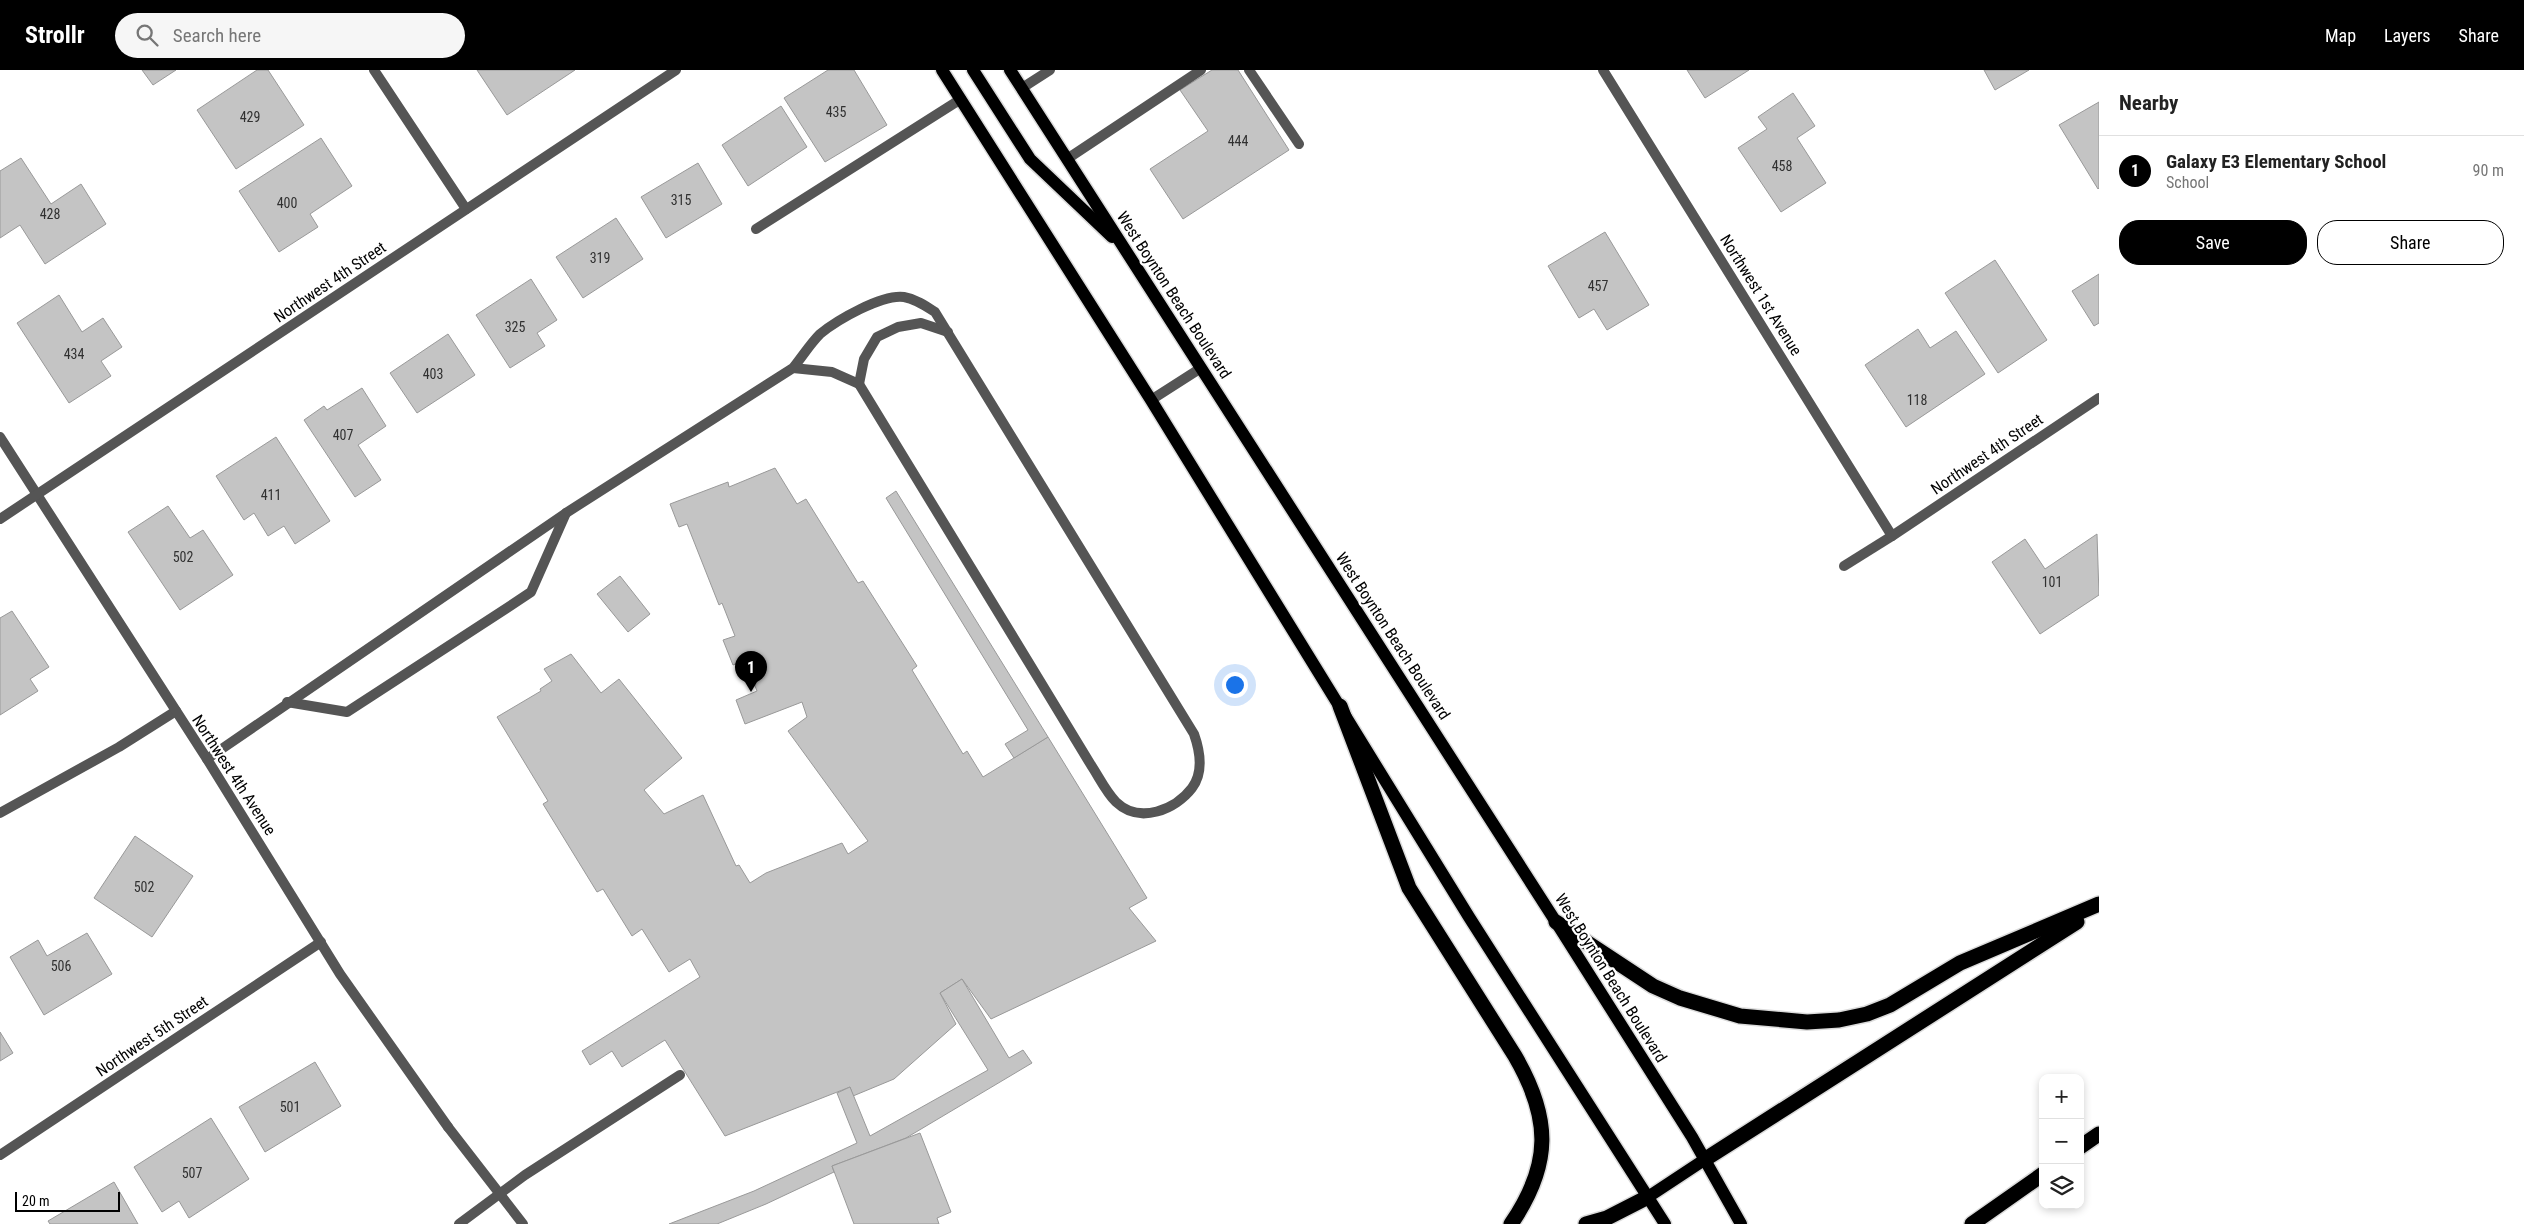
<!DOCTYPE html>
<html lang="en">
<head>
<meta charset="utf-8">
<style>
	body { margin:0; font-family:"Roboto Condensed",sans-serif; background:#f6f6f6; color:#222 }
	.controls { position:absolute; right:15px; bottom:15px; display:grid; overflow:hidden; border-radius:10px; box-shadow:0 2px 8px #0003 }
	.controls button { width:45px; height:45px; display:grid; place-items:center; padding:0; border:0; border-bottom:1px solid #e0e0e0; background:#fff; color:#222; font:25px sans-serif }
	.scale { position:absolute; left:15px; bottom:12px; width:105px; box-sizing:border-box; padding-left:5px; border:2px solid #000; border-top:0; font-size:14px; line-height:18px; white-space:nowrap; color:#000; -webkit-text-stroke:4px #fff; paint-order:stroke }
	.you { position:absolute; left:1234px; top:614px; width:18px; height:18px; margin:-12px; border:4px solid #fff; border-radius:50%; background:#1a73e8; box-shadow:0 0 0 8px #1a73e833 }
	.badge { display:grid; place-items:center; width:32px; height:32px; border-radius:50%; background:#000; color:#fff; font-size:16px; font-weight:700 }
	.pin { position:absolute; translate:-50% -41px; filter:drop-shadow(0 1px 2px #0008) }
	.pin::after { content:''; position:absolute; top:26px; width:18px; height:15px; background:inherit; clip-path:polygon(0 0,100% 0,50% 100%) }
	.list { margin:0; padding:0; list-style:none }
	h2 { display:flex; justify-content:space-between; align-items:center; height:65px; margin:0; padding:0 20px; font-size:21px }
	h2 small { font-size:16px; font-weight:400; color:#767676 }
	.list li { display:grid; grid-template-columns:32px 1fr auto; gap:15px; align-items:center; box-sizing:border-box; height:70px; padding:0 20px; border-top:1px solid #e0e0e0 }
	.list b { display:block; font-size:19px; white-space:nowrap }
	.list p { margin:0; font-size:16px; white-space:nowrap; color:#767676 }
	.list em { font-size:16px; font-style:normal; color:#767676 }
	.actions { display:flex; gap:10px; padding:15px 20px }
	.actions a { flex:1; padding:11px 0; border:1px solid #000; border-radius:20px; text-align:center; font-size:18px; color:#000 }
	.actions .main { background:#000; color:#fff }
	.icon { flex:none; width:28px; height:28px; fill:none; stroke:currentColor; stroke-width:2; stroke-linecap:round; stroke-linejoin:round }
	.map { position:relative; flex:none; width:2099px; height:1154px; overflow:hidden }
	header { display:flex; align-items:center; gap:30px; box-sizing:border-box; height:70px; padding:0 25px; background:#000; color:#fff }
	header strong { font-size:24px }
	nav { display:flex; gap:28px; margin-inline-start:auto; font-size:18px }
	.search { width:350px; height:45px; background:#f6f6f6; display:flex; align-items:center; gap:12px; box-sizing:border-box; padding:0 18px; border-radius:28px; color:#767676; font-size:19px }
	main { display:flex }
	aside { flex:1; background:#fff }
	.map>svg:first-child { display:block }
</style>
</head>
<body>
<header>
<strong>Strollr</strong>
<div class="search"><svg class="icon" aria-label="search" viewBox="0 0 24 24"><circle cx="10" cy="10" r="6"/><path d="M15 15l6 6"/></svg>Search here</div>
<nav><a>Map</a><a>Layers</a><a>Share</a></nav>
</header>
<main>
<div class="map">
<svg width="2099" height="1154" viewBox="0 0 2099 1154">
	<rect width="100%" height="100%" fill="#fff"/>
	<g fill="#c4c4c4" stroke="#999">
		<path d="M142,0h34l-23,15z"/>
		<path d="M257,0h11l36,55 -68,44 -39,-59z"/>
		<path d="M477,0h98l-68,45z"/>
		<path d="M828,0h26l33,55 -62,37 -41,-64z"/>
		<path d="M1212,0h26l51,80 -106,69 -33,-50 58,-38 -28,-41z"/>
		<path d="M1687,0h62l-44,28z"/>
		<path d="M1984,0h45l-34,20z"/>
		<path d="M1793,23l22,33 -18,12 29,45 -45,29 -43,-64 29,-19 -9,-12z"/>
		<path d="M2099,32v86l-1,1 -39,-64z"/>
		<path d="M781,36l26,41 -59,39 -26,-41z"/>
		<path d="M321,68l31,48 -42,28 8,13 -39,25 -40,-61z"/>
		<path d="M21,88l30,46 30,-20 25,40 -61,40 -25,-39 -20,13v-67z"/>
		<path d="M698,93l24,41 -56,34 -25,-41z"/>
		<path d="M616,148l27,41 -60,39 -27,-41z"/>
		<path d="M1605,162l44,73 -42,25 -13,-21 -15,9 -31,-52z"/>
		<path d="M1995,190l52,80 -49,33 -53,-80z"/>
		<path d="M2099,204v49l-5,3 -22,-35z"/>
		<path d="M531,209l26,41 -20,13 8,13 -35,22 -34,-53z"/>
		<path d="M59,225l23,37 21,-14 19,29 -21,14 10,15 -42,27 -52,-80z"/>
		<path d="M1918,259l12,19 26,-17 29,43 -79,53 -41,-62z"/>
		<path d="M448,264l27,41 -58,38 -27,-40z"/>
		<path d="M362,318l24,38 -28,19 23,35 -26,17 -51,-77 20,-14 3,4z"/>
		<path d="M276,367l54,84 -35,23 -11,-18 -16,10 -14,-23 -10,7 -28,-44z"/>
		<path d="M775,398l22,36 9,-5 52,84 5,-2 54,85 -5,4 51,84 4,-3 16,26 65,-40 99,161 -18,10 27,33 -165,78 -29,-40 -22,14 16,31 -62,55 -41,17 -3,-9 -125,49 -60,-96 -43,27 -10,-16 -22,14 -8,-14 118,-74 -10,-18 -21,13 -27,-43 -10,7 -29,-47 -6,3 -54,-88 5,-3 -51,-84 44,-26 -1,-2 12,-8 -8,-12 27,-15 30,39 18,-14 63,79 -38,32 20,24 39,-19 33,71 3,-1 11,18 16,-10 76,-30 6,11 20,-13 -80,-110 19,-14 -5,-15 -57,22 -9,-24 21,-9 -12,-31 -12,5 -10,-25 12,-4 -13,-33 -3,2 -32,-81 -8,3 -9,-23 58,-22 1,5z"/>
		<path d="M896,421l152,246 -34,21 -9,-14 23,-14 -142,-232z"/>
		<path d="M168,436l22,32 13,-8 30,45 -53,35 -52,-78z"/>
		<path d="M2097,464l2,61 -59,39 -48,-72 33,-23 20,30z"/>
		<path d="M620,506l30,38 -22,18 -31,-38z"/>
		<path d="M12,541l37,56 -19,12 8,12 -38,24v-97z"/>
		<path d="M135,766l58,40 -41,61 -58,-39z"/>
		<path d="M87,863l25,41 -68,41 -34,-58 28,-17 9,16z"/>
		<path d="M962,909l47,79 14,-8 9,13 -126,75 -74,28 2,6 -68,32 -49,20h-48l85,-33 103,-48 -20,-50 13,-6 20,49 118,-66 -48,-77z"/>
		<path d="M0,962l13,21 -13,8z"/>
		<path d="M315,992l26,44 -76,46 -26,-45z"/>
		<path d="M211,1048l38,61 -60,39 -10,-17 -17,11 -28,-45z"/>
		<path d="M920,1063l31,79 -14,6 2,6h-85l-22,-58z"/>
		<path d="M114,1112l24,42h-88l-2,-3z"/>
	</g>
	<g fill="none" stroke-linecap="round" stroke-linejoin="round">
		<defs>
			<g id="primary">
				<path d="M942,0l209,330 318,517 196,307"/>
				<path d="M973,0l57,89 82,78"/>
				<path d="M1010,0l546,852 136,215 49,87"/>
				<path d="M1648,1127l56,-37"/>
			</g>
			<g id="highway">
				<path d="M1340,636l69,182 106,168c36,62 37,108 -4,168"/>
				<path d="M1556,852l97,64 27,12 60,18 67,6 32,-2 28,-6 23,-9 70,-42 139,-59"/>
				<path d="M2080,1077l19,-13"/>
				<path d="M1704,1090l373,-238"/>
				<path d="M1586,1154l21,-6 41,-21"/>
				<path d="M1972,1154l71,-50"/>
			</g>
		</defs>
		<use href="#primary" stroke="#dbdbdb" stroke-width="15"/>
		<use href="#highway" stroke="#dbdbdb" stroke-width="18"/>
		<g stroke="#555" stroke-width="10">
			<path d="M1249,0l50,74"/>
			<path d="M1022,18l28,-18"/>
			<path d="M1067,89l134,-89"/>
			<path d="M756,159l205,-130"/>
			<path d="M859,314l5,-25 13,-22 21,-10 23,-4 27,9"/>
			<path d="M1151,330l50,-32"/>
			<path d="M1844,496l48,-30"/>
			<path d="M287,632l60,10 160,-104 24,-16 35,-79"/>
			<path d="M207,689l359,-246 227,-145c9,-11 17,-24 27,-34 17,-14 62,-40 84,-37 12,2 22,9 31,15l259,422c6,17 10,38 -2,54 -16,21 -52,37 -76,14 -10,-10 -17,-25 -25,-37 -17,-28 -34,-56 -51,-84 -61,-99 -121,-198 -181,-297l-27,-12 -39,-4"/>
			<path d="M0,743l119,-66 57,-36"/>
			<path d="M448,1057l75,97"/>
			<path d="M459,1154l66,-49 155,-100"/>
		</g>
		<g stroke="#555" stroke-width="10">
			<path d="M374,0l92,139"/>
			<path d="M1603,0l289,466 207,-138"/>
			<path d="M0,367l207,322 133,215 108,153"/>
			<path d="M0,449l676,-449"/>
			<path d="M0,1085l321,-213"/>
		</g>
		<use href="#primary" stroke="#000" stroke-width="12"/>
		<use href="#highway" stroke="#000" stroke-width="15"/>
	</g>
	<g text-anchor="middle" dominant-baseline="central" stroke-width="4.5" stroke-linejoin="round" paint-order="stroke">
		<g font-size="14" fill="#313131">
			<text x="836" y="42">435</text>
			<text x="250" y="47">429</text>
			<text x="1238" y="71">444</text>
			<text x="1782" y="96">458</text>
			<text x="681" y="130">315</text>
			<text x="287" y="133">400</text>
			<text x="50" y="144">428</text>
			<text x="600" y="188">319</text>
			<text x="1598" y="216">457</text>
			<text x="515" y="257">325</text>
			<text x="74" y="284">434</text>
			<text x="433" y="304">403</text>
			<text x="1917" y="330">118</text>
			<text x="343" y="365">407</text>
			<text x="271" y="425">411</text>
			<text x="183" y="487">502</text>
			<text x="2052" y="512">101</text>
			<text x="144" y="817">502</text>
			<text x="61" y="896">506</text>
			<text x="290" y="1037">501</text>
			<text x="192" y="1103">507</text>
		</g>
		<g font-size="16" fill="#000" stroke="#fff">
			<text transform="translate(330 212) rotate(-34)">Northwest 4th Street</text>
			<text transform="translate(1174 225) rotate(57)">West Boynton Beach Boulevard</text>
			<text transform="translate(1761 225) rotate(58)">Northwest 1st Avenue</text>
			<text transform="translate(1987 384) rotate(-34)">Northwest 4th Street</text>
			<text transform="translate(1393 566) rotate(57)">West Boynton Beach Boulevard</text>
			<text transform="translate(234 705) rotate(57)">Northwest 4th Avenue</text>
			<text transform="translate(1611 908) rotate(58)">West Boynton Beach Boulevard</text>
			<text transform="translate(152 966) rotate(-34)">Northwest 5th Street</text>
		</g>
	</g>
</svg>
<div class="controls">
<button>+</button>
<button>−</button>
<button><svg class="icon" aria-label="layers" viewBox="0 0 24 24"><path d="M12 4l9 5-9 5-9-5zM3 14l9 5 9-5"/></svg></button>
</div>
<div class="scale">20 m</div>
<div class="you"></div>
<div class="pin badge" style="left:751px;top:622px">1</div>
</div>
<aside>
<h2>Nearby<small></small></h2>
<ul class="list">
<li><span class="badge">1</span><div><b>Galaxy E3 Elementary School</b><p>School</p></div><em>90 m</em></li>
</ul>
<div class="actions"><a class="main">Save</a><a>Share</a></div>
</aside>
</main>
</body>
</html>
